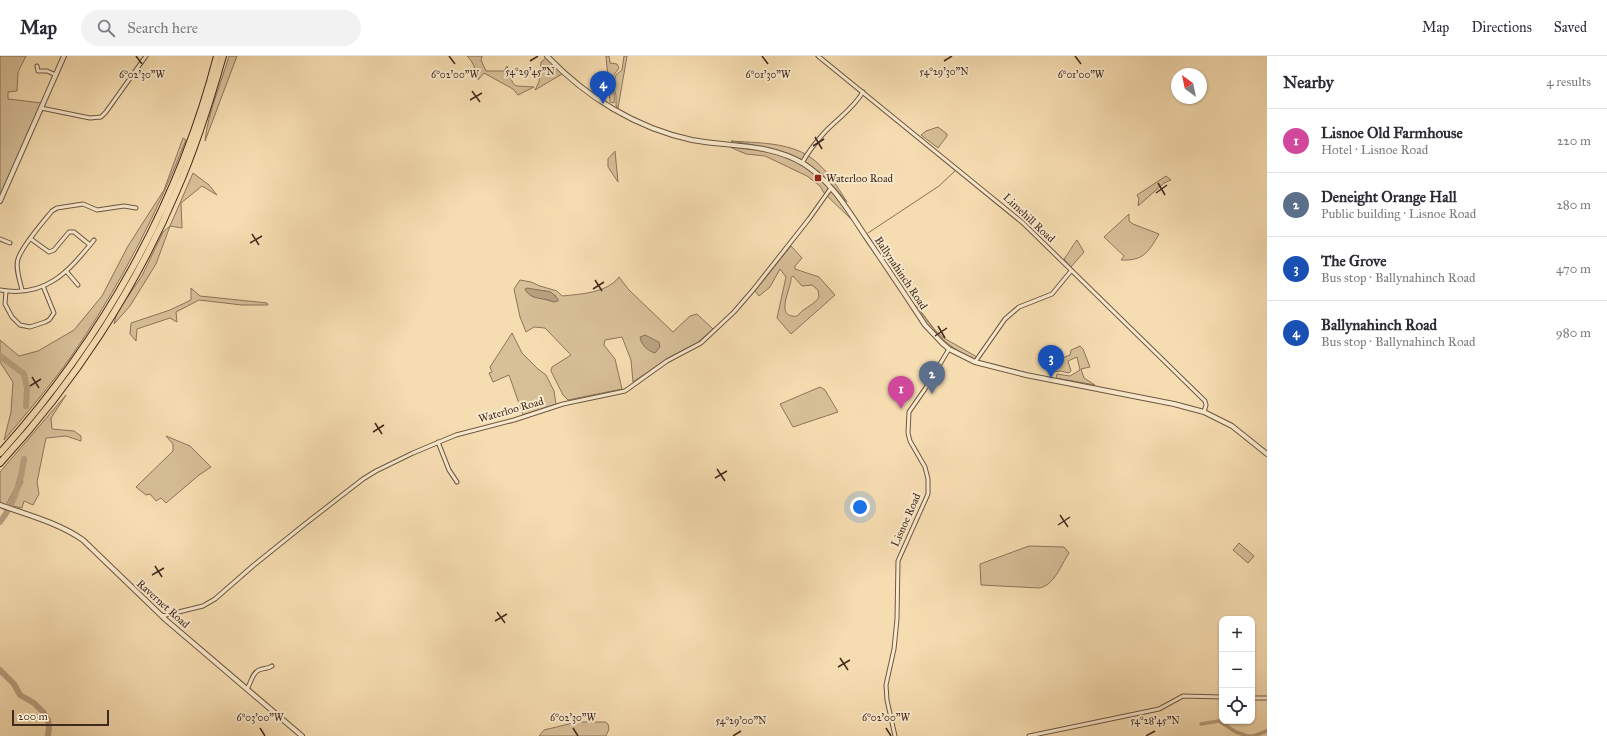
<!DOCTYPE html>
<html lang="en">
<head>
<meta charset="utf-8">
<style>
	body { margin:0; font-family:"IM FELL Great Primer",serif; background:#f2f2f3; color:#2b2b33 }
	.controls { position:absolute; right:12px; bottom:12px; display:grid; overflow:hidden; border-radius:8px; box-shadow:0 1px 3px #0004 }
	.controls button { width:36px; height:36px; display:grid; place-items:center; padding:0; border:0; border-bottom:1px solid #e1e1e2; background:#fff; color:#2b2b33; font:20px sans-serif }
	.compass { position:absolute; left:1171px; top:12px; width:36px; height:36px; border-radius:50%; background:#fff; box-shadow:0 1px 3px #0004; rotate:327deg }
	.scale { position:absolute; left:12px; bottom:10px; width:97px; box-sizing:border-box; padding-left:4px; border:2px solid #402a1e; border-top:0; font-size:11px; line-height:14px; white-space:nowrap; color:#402a1e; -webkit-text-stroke:3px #f9e9cc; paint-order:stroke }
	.you { position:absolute; left:860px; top:451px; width:14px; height:14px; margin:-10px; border:3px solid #fff; border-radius:50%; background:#1a73e8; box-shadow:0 0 0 6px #1a73e833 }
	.badge { display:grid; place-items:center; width:26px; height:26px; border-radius:50%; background:#b45309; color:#fff; font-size:13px; font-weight:700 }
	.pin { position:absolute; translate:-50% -33px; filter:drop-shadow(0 1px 2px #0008) }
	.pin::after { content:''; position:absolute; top:21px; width:14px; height:12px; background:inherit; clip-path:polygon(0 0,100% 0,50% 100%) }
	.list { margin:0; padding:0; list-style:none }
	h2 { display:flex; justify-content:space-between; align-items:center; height:52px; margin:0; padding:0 16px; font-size:17px }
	h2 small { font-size:13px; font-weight:400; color:#7c7c81 }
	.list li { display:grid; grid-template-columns:26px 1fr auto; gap:12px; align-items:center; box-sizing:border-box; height:64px; padding:0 16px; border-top:1px solid #e1e1e2 }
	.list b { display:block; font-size:15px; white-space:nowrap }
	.list p { margin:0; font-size:13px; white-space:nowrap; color:#7c7c81 }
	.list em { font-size:13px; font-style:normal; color:#7c7c81 }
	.icon { flex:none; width:22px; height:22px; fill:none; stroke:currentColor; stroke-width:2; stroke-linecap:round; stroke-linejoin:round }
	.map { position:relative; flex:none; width:1267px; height:680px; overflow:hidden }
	header { display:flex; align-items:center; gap:24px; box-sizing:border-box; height:56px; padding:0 20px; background:#fff; border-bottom:1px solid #e1e1e2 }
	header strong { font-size:19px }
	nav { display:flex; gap:22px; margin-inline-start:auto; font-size:14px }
	.search { width:280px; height:36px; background:#f2f2f3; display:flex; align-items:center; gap:10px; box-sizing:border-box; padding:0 14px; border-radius:22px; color:#7c7c81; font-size:15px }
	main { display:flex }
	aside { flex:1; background:#fff }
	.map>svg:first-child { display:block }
</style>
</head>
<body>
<header>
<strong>Map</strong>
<div class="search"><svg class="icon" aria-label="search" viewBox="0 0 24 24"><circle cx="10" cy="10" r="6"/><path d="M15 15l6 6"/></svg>Search here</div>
<nav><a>Map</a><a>Directions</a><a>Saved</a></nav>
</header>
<main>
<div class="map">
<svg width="1267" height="680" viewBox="0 0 1267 680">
	<rect width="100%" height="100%" fill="#f6ddb1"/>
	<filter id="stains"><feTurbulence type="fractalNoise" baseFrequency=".005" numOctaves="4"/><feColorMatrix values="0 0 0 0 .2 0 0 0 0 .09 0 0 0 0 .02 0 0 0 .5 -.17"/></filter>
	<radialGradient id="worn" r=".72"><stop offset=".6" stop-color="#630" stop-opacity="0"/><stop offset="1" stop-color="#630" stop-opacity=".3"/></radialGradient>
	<g fill="#d7bf98" stroke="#8c745b" fill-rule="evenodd">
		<path d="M0,0h26l-8,16 -1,19 -9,1v7l34,4 -42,94z"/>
		<path d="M229,0h8l-32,85c3,-29 16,-57 24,-85z"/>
		<path d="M467,0h15l-1,4 5,11h18l3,-5c8,24 3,19 27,21l-16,8 -5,-6 -29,-16 -6,7v-6c-4,-6 -5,-13 -11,-18z"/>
		<path d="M606,0h3l1,7 7,1 2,4c-16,21 -2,17 -5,35l-4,-1z"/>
		<path d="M624,0h3l-9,52 -2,-2v-11l-3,-10 3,-10 6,-5z"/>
		<path d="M546,2l16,16 -27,16 4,-8 2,-20z"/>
		<path d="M938,71l9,7v2l-9,12 -17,-13 5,-4z"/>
		<path d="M183,82l3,2c-28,71 -63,139 -105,202 -23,35 -50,66 -77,98l7,-28 2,-30 -13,-20v-22l19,16 19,-5 36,-21 28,-34 26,-50 36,-56z"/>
		<path d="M731,85c26,2 57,1 79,16 16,11 27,29 37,45 -11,-13 -23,-27 -37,-37 -22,-16 -52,-19 -79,-24z"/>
		<path d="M730,91c64,4 88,22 123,74l-29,-28 -4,-7 -13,-10 -42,-20 -19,-2z"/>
		<path d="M615,95l3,31 -10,-15v-8z"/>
		<path d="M193,117l16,12 8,10 -15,-9 -21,17 1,25 -12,-2 -14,38 -26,42 -16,18 3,-12 25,-36 21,-44 7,-6z"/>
		<path d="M1166,120l5,4 -7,3 -26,23 1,-7 -2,-4z"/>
		<path d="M1129,158v7l4,3 26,10c-11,19 -16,27 -38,26l3,-4 -20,-19z"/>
		<path d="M1077,184l7,12 -13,15 -7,-8c5,-6 8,-13 13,-19z"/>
		<path d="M791,190l11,12 -7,8v3l24,8 16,18 -44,39 -14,-16 9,-41 -6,-8 -10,18 -11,9 -4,-5zM793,220l9,10 10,-1 6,5 1,7c-4,7 -13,10 -19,16 -2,3 -4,4 -8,3 -16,-2 0,-30 -1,-38z"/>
		<path d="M619,221l10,13 44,42 17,-16 7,-2 16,15 -16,14 -27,14 -37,25 -2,-22 -9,-23 -17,3 -1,5 11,14 7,30 -54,11 -5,-5 -12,-24 1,-4 19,-12 -26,-27 -11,-1 -8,5 -6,-15 -6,-28 6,-9 11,2 9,4 17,5 5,5c19,-2 45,-3 57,-19zM525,233l21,2 10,5 -2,6 -24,-7z"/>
		<path d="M191,232l9,8 67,7 1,2h-26l-43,-5 -23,12 1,10 -7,-4 -33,11 -1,12 -6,-7 1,-11 39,-13 21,-10z"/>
		<path d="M916,249l19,25 9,8 33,19 -3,2c-30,-13 -40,-28 -58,-54z"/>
		<path d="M512,277l10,20 16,16 8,6 8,16 2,13 -33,11 -14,-40 -16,7 -4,-9 3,-1 -2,-5z"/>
		<path d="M1080,290l3,3 7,18 -9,2 3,9 11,7 -39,-7 1,-4 13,2 10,-6 -3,-13 -9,4 3,10 -2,2 -9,-2 -7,1 -3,-8 2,-2 18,-7 1,-5z"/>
		<path d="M820,331l5,3 13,22 -45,15 -13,-23z"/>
		<path d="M66,339l-15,23 1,11 22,2 7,5v5l-15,-5 -20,2 -9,44 2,12 -6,11 -9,-4 -2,7 -10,-2 11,-25h-4l-13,24 -6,-3v-30z"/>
		<path d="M166,380l24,10 21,21 -12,8 -33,28 -5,-5 -5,3 -6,-7 -4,1 -10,-8 37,-36v-7z"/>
		<path d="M1239,487l15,13 -6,7 -15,-13z"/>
		<path d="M1029,490l35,1 5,6c-8,12 -15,33 -30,35l-58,-3 -1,-21z"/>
		<path d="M577,666h28l3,2 1,5 -3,7h-67l5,-6z"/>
	</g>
	<g fill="#b8a07f" stroke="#887158">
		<path d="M527,232l24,4 7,7v2l-4,1c-9,-5 -24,-1 -29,-13z"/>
		<path d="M645,279l14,7 1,5 -5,6c-7,-2 -14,-8 -15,-16z"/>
	</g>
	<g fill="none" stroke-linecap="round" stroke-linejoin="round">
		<path stroke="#887158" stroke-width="1" d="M868,177l71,-47 17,-16"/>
		<g stroke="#b8a07f" stroke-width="3.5">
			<path d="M1201,668l18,-3 17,11 11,4"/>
			<path d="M1248,680h6l13,-5"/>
		</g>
		<g stroke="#b8a07f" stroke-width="6">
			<path d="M0,300l24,18 3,14 -1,18"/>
			<path d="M0,466c14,-18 21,-41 24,-63"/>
			<path d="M0,614l14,14 6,11 14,8 9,9 5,8 1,6 -1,10"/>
		</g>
		<defs>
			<g id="minor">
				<path d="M818,0l205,167 182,178 1,4 -2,7"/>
				<path d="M37,10l1,5h9l9,4"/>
				<path d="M41,52l49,10 11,-1 5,-5 40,-56"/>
				<path d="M802,107c6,-11 14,-21 22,-30 14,-15 28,-23 39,-41"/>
				<path d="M0,183l10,4"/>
				<path d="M31,183l18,13 5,-2 15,-18h5l16,13"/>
				<path d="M67,216l11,13"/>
				<path d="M0,234c46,8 68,-18 94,-50"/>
				<path d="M22,234c-2,-9 -7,-22 -4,-31 4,-13 25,-37 34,-48l5,-3 26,-4 14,6 27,-4 12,2"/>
				<path d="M6,235l-1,13 7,13 8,8 10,2 15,-5 4,-2 5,-7 -11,-27"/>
				<path d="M975,306l30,-43 14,-12 33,-13 19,-23"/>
				<path d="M438,386l11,28 8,12"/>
				<path d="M162,560l41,-10 12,-7 39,-34 51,-41 58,-45 13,-8 37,-18 43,-18 58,-15 49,-16 62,-13 42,-30 34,-18 33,-31 19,-22 56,-71 22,-31"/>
				<path d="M247,633c4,-6 5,-16 12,-19 5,-2 9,-1 13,-4"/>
				<path d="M1252,642h15"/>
				<path d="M895,680l-8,-36 -1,-15 8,-36 3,-30 1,-58 30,-67v-15l-3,-12 -15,-26 -2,-8 1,-21 16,-23 24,-40"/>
				<path d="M1029,680l130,-27 24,-13 39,1"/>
			</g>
			<g id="tertiary">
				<path d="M547,0c39,41 89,72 145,84 37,7 78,3 112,24 28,18 44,46 62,73 20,29 40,59 59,88l17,18 7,6 26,13 51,13 148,29 30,8 28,14 35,28"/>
				<path d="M0,145l64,-145"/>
				<path d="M0,449c28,10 59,18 83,35l83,80 136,116"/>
			</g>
			<g id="motorway">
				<path d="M0,397c102,-113 179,-249 217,-397"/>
				<path d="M0,407c73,-79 135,-173 177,-273 19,-43 33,-88 46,-134"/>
			</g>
		</defs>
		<use href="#minor" stroke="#6e5743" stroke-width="5"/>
		<use href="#tertiary" stroke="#6e5743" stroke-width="6"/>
		<use href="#motorway" stroke="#402a1e" stroke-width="8"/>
		<use href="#minor" stroke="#f9e9cc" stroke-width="3"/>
		<use href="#tertiary" stroke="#f9e9cc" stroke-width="4"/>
		<use href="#motorway" stroke="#f6ddb1" stroke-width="6"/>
	</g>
	<path fill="none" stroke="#402a1e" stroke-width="1.5" d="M136,0l6,8M449,0l6,8M762,0l6,8M1075,0l6,8M530,5l8,-5M944,5l8,-5M472,35l8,11M470,44l12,-7M815,81l7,12M813,90l11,-7M1158,127l7,12M1156,137l11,-8M252,178l7,11M250,187l12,-7M595,224l7,11M593,233l11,-7M938,270l7,12M935,280l12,-8M32,321l7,11M30,330l11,-7M375,367l7,11M373,376l11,-7M717,413l8,12M715,422l12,-7M1060,459l8,12M1058,469l12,-8M155,510l7,11M152,519l12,-7M497,556l8,11M495,565l12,-7M840,602l8,12M838,611l12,-7M260,672l5,8M573,672l5,8M886,672l5,8M733,680l8,-5M1146,680l9,-5"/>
	<rect fill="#8f2418" stroke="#f9e9cc" stroke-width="1.5" x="814" y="118" width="8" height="8" rx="2"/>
	<g text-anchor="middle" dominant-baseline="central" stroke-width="4" stroke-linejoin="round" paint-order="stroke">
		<g font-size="11" fill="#402a1e" stroke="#f9e9cc" text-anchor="start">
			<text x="826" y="122">Waterloo Road</text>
		</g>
		<g font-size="11" fill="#402a1e" stroke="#f9e9cc">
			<text transform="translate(1029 162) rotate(43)">Limehill Road</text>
			<text transform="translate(901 217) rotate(56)">Ballynahinch Road</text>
			<text transform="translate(511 354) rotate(-16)">Waterloo Road</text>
			<text transform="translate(906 464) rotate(-66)">Lisnoe Road</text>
			<text transform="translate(163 548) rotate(42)">Ravernet Road</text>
		</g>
	</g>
	<g font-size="10" text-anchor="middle" fill="#402a1e" stroke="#f9e9cc" stroke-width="4" stroke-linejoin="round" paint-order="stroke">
		<text x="530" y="19">54°29'45"N</text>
		<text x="944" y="19">54°29'30"N</text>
		<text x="1081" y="22">6°01'00"W</text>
		<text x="142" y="22">6°02'30"W</text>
		<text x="455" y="22">6°02'00"W</text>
		<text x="768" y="22">6°01'30"W</text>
		<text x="260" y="665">6°03'00"W</text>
		<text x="573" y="665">6°02'30"W</text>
		<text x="886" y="665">6°02'00"W</text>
		<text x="741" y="668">54°29'00"N</text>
		<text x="1155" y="668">54°28'45"N</text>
	</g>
	<rect width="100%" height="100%" filter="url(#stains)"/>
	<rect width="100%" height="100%" fill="url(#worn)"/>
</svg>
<div class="controls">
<button>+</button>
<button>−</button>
<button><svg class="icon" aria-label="locate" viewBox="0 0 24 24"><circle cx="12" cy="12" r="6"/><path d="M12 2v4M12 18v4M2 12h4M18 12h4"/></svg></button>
</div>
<svg class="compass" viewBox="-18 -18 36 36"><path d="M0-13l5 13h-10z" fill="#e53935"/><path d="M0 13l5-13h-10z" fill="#7c7c81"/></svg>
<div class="scale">200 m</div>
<div class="you"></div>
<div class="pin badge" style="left:901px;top:353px;background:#d1479c">1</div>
<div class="pin badge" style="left:932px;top:338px;background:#5c6f8a">2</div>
<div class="pin badge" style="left:1051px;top:322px;background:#1a4fb4">3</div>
<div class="pin badge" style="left:603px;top:48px;background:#1a4fb4">4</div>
</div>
<aside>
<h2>Nearby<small>4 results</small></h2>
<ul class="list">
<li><span class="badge" style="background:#d1479c">1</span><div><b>Lisnoe Old Farmhouse</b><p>Hotel · Lisnoe Road</p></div><em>220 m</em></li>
<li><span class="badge" style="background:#5c6f8a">2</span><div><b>Deneight Orange Hall</b><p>Public building · Lisnoe Road</p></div><em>280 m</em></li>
<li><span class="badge" style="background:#1a4fb4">3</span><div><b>The Grove</b><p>Bus stop · Ballynahinch Road</p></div><em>470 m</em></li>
<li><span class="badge" style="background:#1a4fb4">4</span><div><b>Ballynahinch Road</b><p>Bus stop · Ballynahinch Road</p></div><em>980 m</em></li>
</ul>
</aside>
</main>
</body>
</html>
